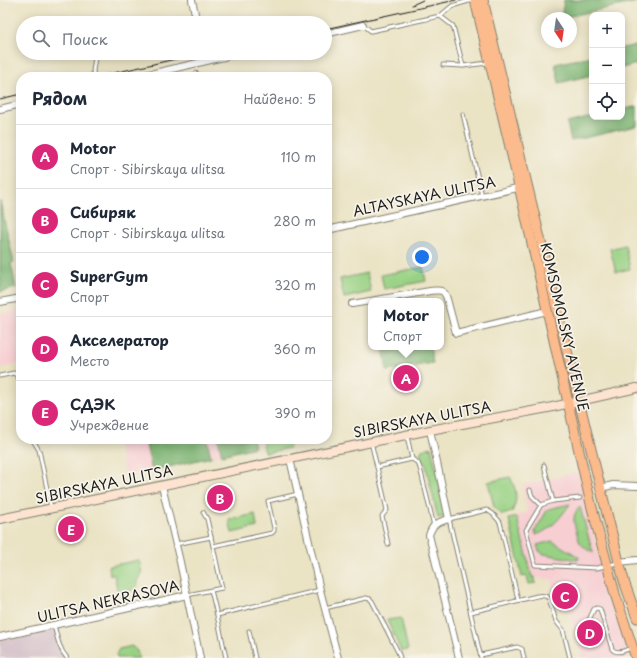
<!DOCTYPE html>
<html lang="ru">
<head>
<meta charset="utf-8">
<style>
	body { margin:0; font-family:"Playpen Sans",sans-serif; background:#f6f6f7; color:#1f2937 }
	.controls { position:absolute; right:12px; top:12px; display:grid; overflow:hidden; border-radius:8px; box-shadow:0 2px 10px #0003 }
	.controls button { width:36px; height:36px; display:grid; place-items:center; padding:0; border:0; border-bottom:1px solid #e0e1e3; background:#fff; color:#1f2937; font:20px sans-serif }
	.compass { position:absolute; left:541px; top:12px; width:36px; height:36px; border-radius:50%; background:#fff; box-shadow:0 2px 10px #0003; rotate:167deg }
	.you { position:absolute; left:422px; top:257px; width:14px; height:14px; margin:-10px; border:3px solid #fff; border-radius:50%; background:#1a73e8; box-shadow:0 0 0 6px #1a73e833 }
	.badge { display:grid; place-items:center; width:26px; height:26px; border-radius:50%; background:#db2777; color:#fff; font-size:13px; font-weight:700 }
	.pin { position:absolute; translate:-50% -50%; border:2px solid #fff; box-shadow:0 1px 4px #0006 }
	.popup { position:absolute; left:368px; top:298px; width:76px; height:52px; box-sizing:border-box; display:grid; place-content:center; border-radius:8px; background:#fff; filter:drop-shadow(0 1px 3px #0005); font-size:13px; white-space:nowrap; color:#747a83 }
	.popup b { font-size:15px; color:#1f2937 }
	.popup::after { content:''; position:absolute; left:50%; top:100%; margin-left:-8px; border:8px solid transparent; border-top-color:#fff }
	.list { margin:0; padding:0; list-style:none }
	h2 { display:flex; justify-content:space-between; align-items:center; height:52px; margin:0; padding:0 16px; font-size:17px }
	h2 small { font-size:13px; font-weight:400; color:#747a83 }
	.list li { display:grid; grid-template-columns:26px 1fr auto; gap:12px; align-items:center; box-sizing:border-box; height:64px; padding:0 16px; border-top:1px solid #e0e1e3 }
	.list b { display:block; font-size:15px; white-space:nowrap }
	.list p { margin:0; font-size:13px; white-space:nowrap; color:#747a83 }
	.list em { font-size:13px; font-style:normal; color:#747a83 }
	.icon { flex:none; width:22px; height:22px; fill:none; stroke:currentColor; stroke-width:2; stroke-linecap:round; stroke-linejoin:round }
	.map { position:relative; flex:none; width:637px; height:658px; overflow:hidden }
	.search { position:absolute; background:#fff; box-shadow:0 2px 10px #0003; left:16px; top:16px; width:316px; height:44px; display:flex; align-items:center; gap:10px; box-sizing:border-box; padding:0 14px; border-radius:22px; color:#747a83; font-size:15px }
	.panel { position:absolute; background:#fff; box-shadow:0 2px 10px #0003; left:16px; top:72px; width:316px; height:372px; border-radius:16px }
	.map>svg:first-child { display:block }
</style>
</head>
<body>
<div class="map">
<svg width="637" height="658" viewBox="0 0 637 658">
	<rect width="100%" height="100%" fill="#f7f3e8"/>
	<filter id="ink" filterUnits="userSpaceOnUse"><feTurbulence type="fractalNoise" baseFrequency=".025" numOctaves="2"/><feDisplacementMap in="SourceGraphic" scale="8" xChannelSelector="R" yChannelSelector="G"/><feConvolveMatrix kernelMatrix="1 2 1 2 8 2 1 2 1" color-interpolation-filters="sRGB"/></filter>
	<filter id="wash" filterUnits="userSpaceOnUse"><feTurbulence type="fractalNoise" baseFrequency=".012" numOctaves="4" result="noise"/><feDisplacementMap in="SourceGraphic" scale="16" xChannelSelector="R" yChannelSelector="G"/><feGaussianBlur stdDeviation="0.9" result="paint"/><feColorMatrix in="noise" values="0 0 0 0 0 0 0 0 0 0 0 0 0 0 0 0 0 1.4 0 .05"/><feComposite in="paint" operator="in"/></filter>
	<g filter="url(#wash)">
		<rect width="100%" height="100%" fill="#eae3c4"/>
		<g fill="#f7cfd3">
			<path d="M21,309v54l-21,5v-54z"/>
			<path d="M117,439h136l2,8 -130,30z"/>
			<path d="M578,472l32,128 19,58h-47l-14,-53h-3l-5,-20 -7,2 -2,-9 -6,2 -3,-2 -7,1 -1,-2h-2l-8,-34h-1l-7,-28 12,-3 -5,-23 1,-1 -1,-3z"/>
		</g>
		<path fill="#d2bdc7" d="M59,627l6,31h-65v-18z"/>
		<g fill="#98d183" stroke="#5a7650">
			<path d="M625,245l5,24 -14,3 -6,-23z"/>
			<path d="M423,267l3,14 -42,8 -3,-14z"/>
			<path d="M367,273l4,19 -27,6 -4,-19z"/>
			<path d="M262,439h25l2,9 -23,5 -2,-4z"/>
			<path d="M431,447l16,69 -9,2 -13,-56 -7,-4 4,-8z"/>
			<path d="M510,477c7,13 8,22 2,35l-10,3 -8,-8 -6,-25z"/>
			<path d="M570,504c-9,13 -19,26 -34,31l-1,-4 13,-22z"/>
			<path d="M580,507l13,46c-4,-3 -10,-6 -13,-10 -1,-2 -2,-6 -3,-9 -3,-10 -6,-19 3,-27z"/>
			<path d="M255,514l2,13 -25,6 -3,-13z"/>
			<path d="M517,517l6,26h1l8,34h2l2,6 -7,1 -2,-8 -5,1 -13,-58z"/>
			<path d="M552,541l27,16 -1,3 -34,-6 -5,-3 -2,-6z"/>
			<path d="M139,560l3,14c-5,4 -6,9 -5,15l-19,4 -4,-19 -4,1 -1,-9z"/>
			<path d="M401,618l7,32 -7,1 -14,-31z"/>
			<path d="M132,646l5,5 2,7h-22l-1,-3 3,-6z"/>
		</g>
		<g fill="#7ab371" stroke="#4b6846">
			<path d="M564,0h73v2l-76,16z"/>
			<path d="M637,45v19l-15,4v-20z"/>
			<path d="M592,56v19l-33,8 -4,-19z"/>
			<path d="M637,106v20l-66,15 -4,-18 25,-6h30v-7z"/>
			<path d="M0,201l14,61 -3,1 5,25 -16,4z"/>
			<path d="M383,347h47l3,16 -46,8z"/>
			<path d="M155,439h52l4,18 -59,14 -6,-26 10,-2z"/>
			<path d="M218,439h35l2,8 -33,8z"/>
		</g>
	</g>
	<g filter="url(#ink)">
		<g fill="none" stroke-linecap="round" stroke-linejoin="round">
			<defs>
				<g id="lane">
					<path d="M440,16l13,10 10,40"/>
					<path d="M363,25l8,6 69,-15 12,-10 20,-6"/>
					<path d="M443,65l20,1 25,-3"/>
					<path d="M94,77l-1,-6 2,-14"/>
					<path d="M463,114l19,82"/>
					<path d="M0,376l14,-3c5,4 6,7 7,13"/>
					<path d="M33,439l1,3 5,8 12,58"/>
					<path d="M371,442l6,25 35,-8 -5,-23"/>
					<path d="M412,459l6,4 2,5 14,58"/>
					<path d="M544,465l9,36"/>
					<path d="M377,467l10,43 -5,6 6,28"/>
					<path d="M530,490l2,6 9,9"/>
					<path d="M580,498l-27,3 -12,4 -15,25 9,35 62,3 20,-5"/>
					<path d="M203,512l4,7 6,27 59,-13 2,-2v-3l-6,-27 30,-7"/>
					<path d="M176,544l35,-7"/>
					<path d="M211,590l6,25 103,-25"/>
					<path d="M187,595l35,-7 -9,-42"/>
					<path d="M325,608l41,-10 4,1 2,2 26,51 2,6"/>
					<path d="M471,612l66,-16c5,-1 9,-1 12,3l7,22 7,9 7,28"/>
					<path d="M217,615l9,43"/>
					<path d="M588,622l6,-13 3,-1 3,1 12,40c5,6 13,1 19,-1"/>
					<path d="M54,625c3,12 5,24 13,33"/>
					<path d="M249,631l6,27"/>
					<path d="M481,655l36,-8 5,2 2,9"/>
					<path d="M481,658l-32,-139 38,-9 6,4 7,8 18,78"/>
				</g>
				<g id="street">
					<path d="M192,0l5,23"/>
					<path d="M325,34l38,-9"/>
					<path d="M196,75l1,2"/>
					<path d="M137,77l104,-24"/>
					<path d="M0,109l21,-5"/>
					<path d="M327,230l195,-43"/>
					<path d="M0,302l21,-4"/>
					<path d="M352,304l78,-13c10,-1 14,-2 17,8l9,34 91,-22"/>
					<path d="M430,430l19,89c-11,3 -16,4 -20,16l30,123"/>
					<path d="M290,459l30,131 18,68"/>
					<path d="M162,486l18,76 20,96"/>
					<path d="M601,488l12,-3 24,1"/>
					<path d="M619,562l18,-2"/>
					<path d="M0,637l187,-42"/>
				</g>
				<path id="secondary" d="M0,519l430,-89 118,-22 89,-20"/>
				<g id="primary">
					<path d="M475,0l39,164 77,340 24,90 21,64"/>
					<path d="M483,0l96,401 40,161 6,22 12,34"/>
				</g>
			</defs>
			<use href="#lane" stroke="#838070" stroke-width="5"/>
			<use href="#street" stroke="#838070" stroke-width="8"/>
			<use href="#secondary" stroke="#838070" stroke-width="10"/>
			<use href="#primary" stroke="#838070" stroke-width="11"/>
			<use href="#lane" stroke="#fff" stroke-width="3"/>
			<use href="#street" stroke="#fff" stroke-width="6"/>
			<use href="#secondary" stroke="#fde4d1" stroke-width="8"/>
			<use href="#primary" stroke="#fbbb8d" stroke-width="9"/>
			<g stroke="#1c1c1c" stroke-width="1">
				<path d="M412,5l11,-5"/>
				<path d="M325,29l131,-29"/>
				<path d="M196,59l26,-6"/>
				<path d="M96,77l106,-24"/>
				<path d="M0,99l21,-5"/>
			</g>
		</g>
	</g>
	<g text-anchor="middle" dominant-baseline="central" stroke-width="3.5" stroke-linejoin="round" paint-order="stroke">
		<g font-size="14" fill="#1c1c1c" stroke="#f7f3e8">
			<text transform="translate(424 196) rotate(-12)">ALTAYSKAYA ULITSA</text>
			<text transform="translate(565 327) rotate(77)">KOMSOMOLSKY AVENUE</text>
			<text transform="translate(422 419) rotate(-11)">SIBIRSKAYA ULITSA</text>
			<text transform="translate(104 484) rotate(-12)">SIBIRSKAYA ULITSA</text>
			<text transform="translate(108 601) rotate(-13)">ULITSA NEKRASOVA</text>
		</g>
	</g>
</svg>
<div class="controls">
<button>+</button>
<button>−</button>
<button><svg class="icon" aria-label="locate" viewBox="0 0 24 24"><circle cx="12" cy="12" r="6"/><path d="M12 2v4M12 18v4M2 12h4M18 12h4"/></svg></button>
</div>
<svg class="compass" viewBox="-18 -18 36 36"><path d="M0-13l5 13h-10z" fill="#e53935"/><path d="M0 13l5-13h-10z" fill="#747a83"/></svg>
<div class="you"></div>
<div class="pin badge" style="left:406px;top:378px">A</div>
<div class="popup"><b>Motor</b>Спорт</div>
<div class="pin badge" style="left:220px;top:498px">B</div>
<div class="pin badge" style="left:565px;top:596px">C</div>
<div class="pin badge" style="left:590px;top:633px">D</div>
<div class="pin badge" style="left:71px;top:529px">E</div>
<div class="search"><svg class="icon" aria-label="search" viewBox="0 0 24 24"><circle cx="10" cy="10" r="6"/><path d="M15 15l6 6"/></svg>Поиск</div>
<section class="panel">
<h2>Рядом<small>Найдено: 5</small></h2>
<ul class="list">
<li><span class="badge">A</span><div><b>Motor</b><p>Спорт · Sibirskaya ulitsa</p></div><em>110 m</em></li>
<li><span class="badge">B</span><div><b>Сибиряк</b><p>Спорт · Sibirskaya ulitsa</p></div><em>280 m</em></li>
<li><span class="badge">C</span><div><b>SuperGym</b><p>Спорт</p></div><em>320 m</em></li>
<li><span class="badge">D</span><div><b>Акселератор</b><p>Место</p></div><em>360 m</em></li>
<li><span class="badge">E</span><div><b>СДЭК</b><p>Учреждение</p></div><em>390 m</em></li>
</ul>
</section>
</div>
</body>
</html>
